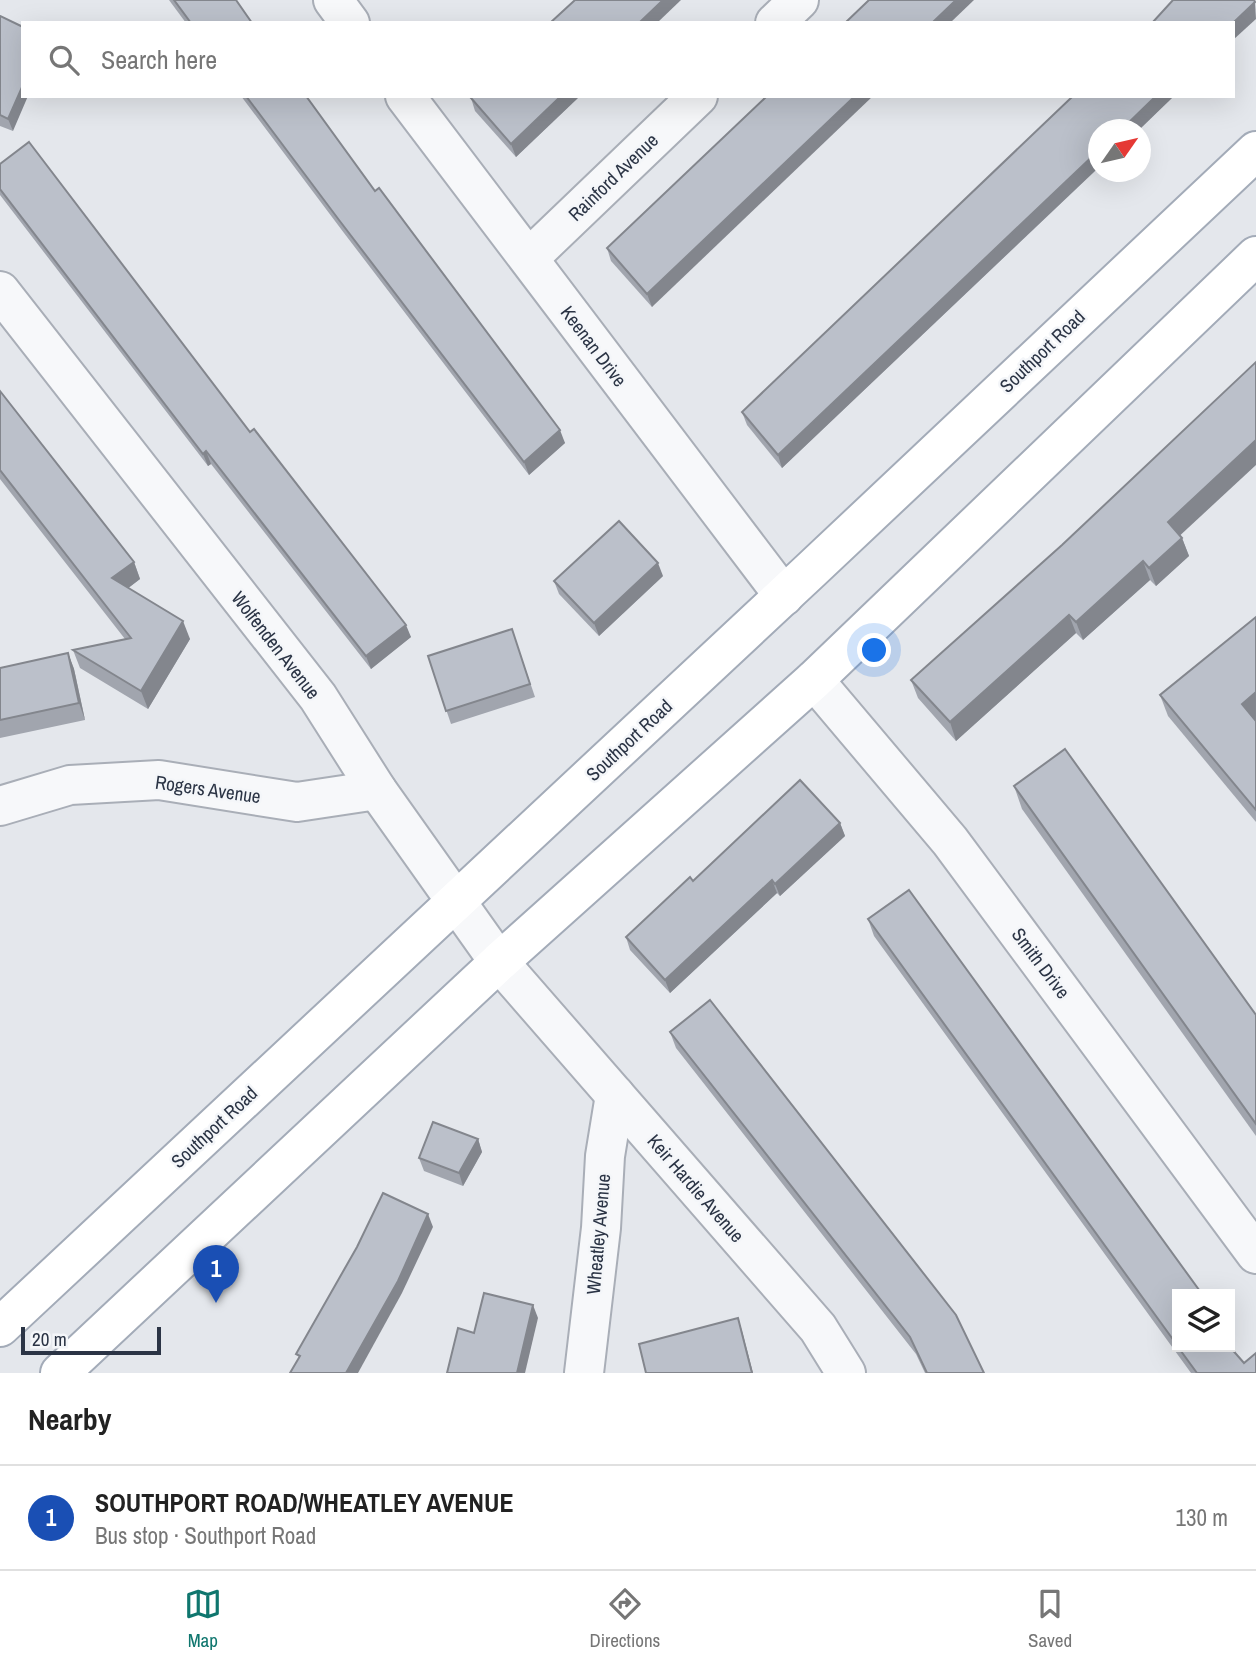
<!DOCTYPE html>
<html lang="en">
<head>
<meta charset="utf-8">
<style>
	body { margin:0; font-family:"Archivo Narrow",sans-serif; background:#f6f6f6; color:#222 }
	.controls { position:absolute; right:21px; bottom:21px; display:grid; overflow:hidden; border-radius:0px; box-shadow:0 7px 28px #0002 }
	.controls button { width:63px; height:63px; display:grid; place-items:center; padding:0; border:0; border-bottom:2px solid #e0e0e0; background:#fff; color:#222; font:35px sans-serif }
	.compass { position:absolute; left:1088px; top:119px; width:63px; height:63px; border-radius:50%; background:#fff; box-shadow:0 7px 28px #0002; rotate:56deg }
	.scale { position:absolute; left:21px; bottom:18px; width:140px; box-sizing:border-box; padding-left:7px; border:4px solid #2b3445; border-top:0; font-size:19px; line-height:24px; white-space:nowrap; color:#2b3445; -webkit-text-stroke:5px #f4f6f9; paint-order:stroke }
	.you { position:absolute; left:875px; top:651px; width:24px; height:24px; margin:-18px; border:5px solid #fff; border-radius:50%; background:#1a73e8; box-shadow:0 0 0 10px #1a73e833 }
	.badge { display:grid; place-items:center; width:46px; height:46px; border-radius:50%; background:#0f766e; color:#fff; font-size:23px; font-weight:700 }
	.pin { position:absolute; translate:-50% -58px; filter:drop-shadow(0 2px 4px #0008) }
	.pin::after { content:''; position:absolute; top:37px; width:24px; height:21px; background:inherit; clip-path:polygon(0 0,100% 0,50% 100%) }
	.list { margin:0; padding:0; list-style:none }
	h2 { display:flex; justify-content:space-between; align-items:center; height:91px; margin:0; padding:0 28px; font-size:30px }
	h2 small { font-size:23px; font-weight:400; color:#767676 }
	.list li { display:grid; grid-template-columns:46px 1fr auto; gap:21px; align-items:center; box-sizing:border-box; height:105px; padding:0 28px; border-top:2px solid #e0e0e0 }
	.list b { display:block; font-size:26px; white-space:nowrap }
	.list p { margin:0; font-size:23px; white-space:nowrap; color:#767676 }
	.list em { font-size:23px; font-style:normal; color:#767676 }
	.icon { flex:none; width:38px; height:38px; fill:none; stroke:currentColor; stroke-width:2; stroke-linecap:round; stroke-linejoin:round }
	.map { position:relative; flex:none; width:1256px; height:1373px; overflow:hidden }
	.search { position:absolute; background:#fff; box-shadow:0 7px 28px #0002; left:21px; right:21px; top:21px; height:77px; display:flex; align-items:center; gap:18px; box-sizing:border-box; padding:0 24px; border-radius:0px; color:#767676; font-size:26px }
	.sheet { height:196px; background:#fff }
	nav { display:flex; justify-content:space-around; align-items:center; box-sizing:border-box; height:98px; border-top:2px solid #e0e0e0; background:#fff; font-size:19px; color:#767676 }
	nav a { display:grid; justify-items:center; gap:4px }
	nav .on { color:#0f766e }
	.map>svg:first-child { display:block }
</style>
</head>
<body>
<div class="map">
<svg width="1256" height="1373" viewBox="0 0 1256 1373">
	<rect width="100%" height="100%" fill="#e4e7ec"/>
	<g fill="none" stroke-linecap="round" stroke-linejoin="round">
		<defs>
			<g id="street">
				<path d="M333,0l17,23"/>
				<path d="M775,23l24,-23"/>
				<path d="M405,96l379,500"/>
				<path d="M529,258l169,-162"/>
				<path d="M0,291l318,406 59,93 122,172 319,366 28,45"/>
				<path d="M814,680l136,161 306,413"/>
				<path d="M0,806l70,-21 89,-5 138,22 80,-12"/>
				<path d="M584,1373l17,-145 4,-72 10,-61"/>
			</g>
			<g id="primary">
				<path d="M0,1327l810,-756 446,-420"/>
				<path d="M60,1373l439,-411 315,-282 442,-424"/>
			</g>
		</defs>
		<use href="#street" stroke="#a9aeb7" stroke-width="42"/>
		<use href="#primary" stroke="#a3abb8" stroke-width="42"/>
		<use href="#street" stroke="#f7f8fa" stroke-width="38"/>
		<use href="#primary" stroke="#fff" stroke-width="38"/>
	</g>
	<g fill="#a1a5ae">
		<path d="M169,0h67l16,23h-66z"/>
		<path d="M0,16l13,115 -13,-5z"/>
		<path d="M241,96h65l69,95 190,252 -36,32 -185,-242z"/>
		<path d="M473,96h107l-64,61 -41,-46 -4,-13z"/>
		<path d="M767,96l-115,211 -41,-46 -4,-13z"/>
		<path d="M1073,96h101l-392,372 -35,-43 -5,-13z"/>
		<path d="M0,164l411,473 -40,32 -160,-205 -3,2 -208,-271z"/>
		<path d="M0,391l134,171 6,17 -12,9 62,51 -42,70 -68,-41 -7,-18 52,-11 -125,-160z"/>
		<path d="M1180,536l2,2 7,18 -33,30 -6,-6 -67,60 -7,-7 -120,108 -38,-43 -7,-18z"/>
		<path d="M663,576l-64,60 -40,-42 -5,-13z"/>
		<path d="M512,629l23,68 -84,27 -23,-68z"/>
		<path d="M68,653l6,16 11,51 -85,18v-70z"/>
		<path d="M1160,695l96,25v102l-88,-106z"/>
		<path d="M1014,786l242,229v121l-234,-327z"/>
		<path d="M840,823l5,13 -65,60 -3,-3 -107,100 -40,-43 -4,-13 67,-56z"/>
		<path d="M868,919l309,375v53h53l14,16 12,10h-65l-317,-437z"/>
		<path d="M670,1032l314,341h-59l-9,-19 -240,-306z"/>
		<path d="M478,1139l4,13 -19,34 -39,-15 -5,-13z"/>
	</g>
	<g fill="#83868d">
		<path d="M663,0h18l-24,23h-18z"/>
		<path d="M956,0h18l-24,23h-18z"/>
		<path d="M1255,2l1,17 -23,21v-17z"/>
		<path d="M23,85v11h5l-15,35 -5,-12z"/>
		<path d="M561,96h19l-64,61 -5,-13z"/>
		<path d="M855,96h18l-221,211 -5,-13z"/>
		<path d="M1156,96h18l-35,34h-18z"/>
		<path d="M1098,151v17l-316,300 -4,-13z"/>
		<path d="M560,430l5,13 -36,32 -5,-13z"/>
		<path d="M1256,440v25l-82,76 -6,-19z"/>
		<path d="M206,451l5,13 -3,2 -5,-12z"/>
		<path d="M1182,538l7,18 -33,30 -7,-18z"/>
		<path d="M1143,561l7,19 -67,60 -7,-18z"/>
		<path d="M134,562l6,17 -22,17 -6,-18z"/>
		<path d="M658,563l5,13 -64,60 -5,-13z"/>
		<path d="M1069,615l7,18 -120,108 -6,-19z"/>
		<path d="M183,621l7,18 -42,70 -7,-18z"/>
		<path d="M406,625l5,12 -40,32 -5,-13z"/>
		<path d="M68,653l6,16 11,51 -6,-17z"/>
		<path d="M1256,692v28l-6,5 -8,-21z"/>
		<path d="M840,823l5,13 -65,60 -5,-12z"/>
		<path d="M772,880l5,13 -107,100 -5,-13z"/>
		<path d="M478,1139l4,13 -19,34 -4,-13z"/>
		<path d="M428,1214l5,13 -31,66 -44,80h-12z"/>
		<path d="M533,1305l5,13 -13,55h-8z"/>
		<path d="M738,1318l4,13 11,42h-1z"/>
	</g>
	<g fill="#bbc0ca" stroke="#83868d" stroke-width="2">
		<path d="M174,0h62l16,23h-61z"/>
		<path d="M575,0h88l-24,23h-89z"/>
		<path d="M869,0h87l-24,23h-87z"/>
		<path d="M1173,0h81l1,2 -22,21h-81z"/>
		<path d="M0,16l23,11v58l-15,34 -8,-4z"/>
		<path d="M246,96h60l69,95 4,-3 181,242 -36,32 -185,-242z"/>
		<path d="M473,96h88l-50,48 -40,-46z"/>
		<path d="M767,96h88l-208,198 -40,-46z"/>
		<path d="M1073,96h83l-35,34h-23v21l-320,304 -36,-43z"/>
		<path d="M29,142l221,290 4,-3 152,196 -40,31 -160,-205 -3,3 -203,-265v-25z"/>
		<path d="M1256,362v78l-88,82 14,16 -33,30 -6,-7 -67,61 -7,-7 -119,107 -39,-42 151,-135z"/>
		<path d="M0,391l134,171 -22,16 71,43 -42,70 -68,-41 58,-12 -131,-168z"/>
		<path d="M619,521l39,42 -64,60 -40,-42z"/>
		<path d="M1256,617v75l-14,12 14,17v89l-96,-115z"/>
		<path d="M512,629l18,55 -84,27 -18,-55z"/>
		<path d="M68,653l11,50 -79,17v-52z"/>
		<path d="M1065,749l191,266v109l-242,-338z"/>
		<path d="M800,780l40,43 -65,61 -3,-4 -107,100 -39,-43 64,-60 3,4z"/>
		<path d="M909,890l293,404h-25v51l-309,-426z"/>
		<path d="M710,1000l246,315 28,58h-57l-17,-36 -240,-305z"/>
		<path d="M433,1122l45,17 -19,34 -40,-15z"/>
		<path d="M383,1193l45,21 -30,67 -52,92h-56l10,-17 -4,-2 61,-107z"/>
		<path d="M484,1293l49,12 -16,68h-70l11,-45 16,5z"/>
		<path d="M738,1318l14,55h-106l-7,-29z"/>
		<path d="M1178,1347h52l14,16 12,-10v20h-59z"/>
	</g>
	<g text-anchor="middle" dominant-baseline="central" stroke-width="5" stroke-linejoin="round" paint-order="stroke">
		<g font-size="19" fill="#2b3445" stroke="#f4f6f9">
			<text transform="translate(613 177) rotate(-44)">Rainford Avenue</text>
			<text transform="translate(594 346) rotate(53)">Keenan Drive</text>
			<text transform="translate(1042 351) rotate(-44)">Southport Road</text>
			<text transform="translate(276 645) rotate(52)">Wolfenden Avenue</text>
			<text transform="translate(629 740) rotate(-43)">Southport Road</text>
			<text transform="translate(208 789) rotate(8)">Rogers Avenue</text>
			<text transform="translate(1041 963) rotate(53)">Smith Drive</text>
			<text transform="translate(214 1127) rotate(-43)">Southport Road</text>
			<text transform="translate(696 1188) rotate(49)">Keir Hardie Avenue</text>
			<text transform="translate(598 1234) rotate(-85)">Wheatley Avenue</text>
		</g>
	</g>
</svg>
<div class="controls">
<button><svg class="icon" aria-label="layers" viewBox="0 0 24 24"><path d="M12 4l9 5-9 5-9-5zM3 14l9 5 9-5"/></svg></button>
</div>
<svg class="compass" viewBox="-18 -18 36 36"><path d="M0-13l5 13h-10z" fill="#e53935"/><path d="M0 13l5-13h-10z" fill="#767676"/></svg>
<div class="scale">20 m</div>
<div class="you"></div>
<div class="pin badge" style="left:216px;top:1303px;background:#1a4fb4">1</div>
<div class="search"><svg class="icon" aria-label="search" viewBox="0 0 24 24"><circle cx="10" cy="10" r="6"/><path d="M15 15l6 6"/></svg>Search here</div>
</div>
<section class="sheet">
<h2>Nearby<small></small></h2>
<ul class="list">
<li><span class="badge" style="background:#1a4fb4">1</span><div><b>SOUTHPORT ROAD/WHEATLEY AVENUE</b><p>Bus stop · Southport Road</p></div><em>130 m</em></li>
</ul>
</section>
<nav>
<a class="on"><svg class="icon" aria-label="map" viewBox="0 0 24 24"><path d="M3 6l6-2 6 2 6-2v14l-6 2-6-2-6 2zM9 4v14M15 6v14"/></svg>Map</a>
<a><svg class="icon" aria-label="directions" viewBox="0 0 24 24"><path d="M12 3l9 9-9 9-9-9zM9 14v-3h6M13 9l2 2-2 2"/></svg>Directions</a>
<a><svg class="icon" aria-label="saved" viewBox="0 0 24 24"><path d="M7 4h10v16l-5-4-5 4z"/></svg>Saved</a>
</nav>
</body>
</html>
